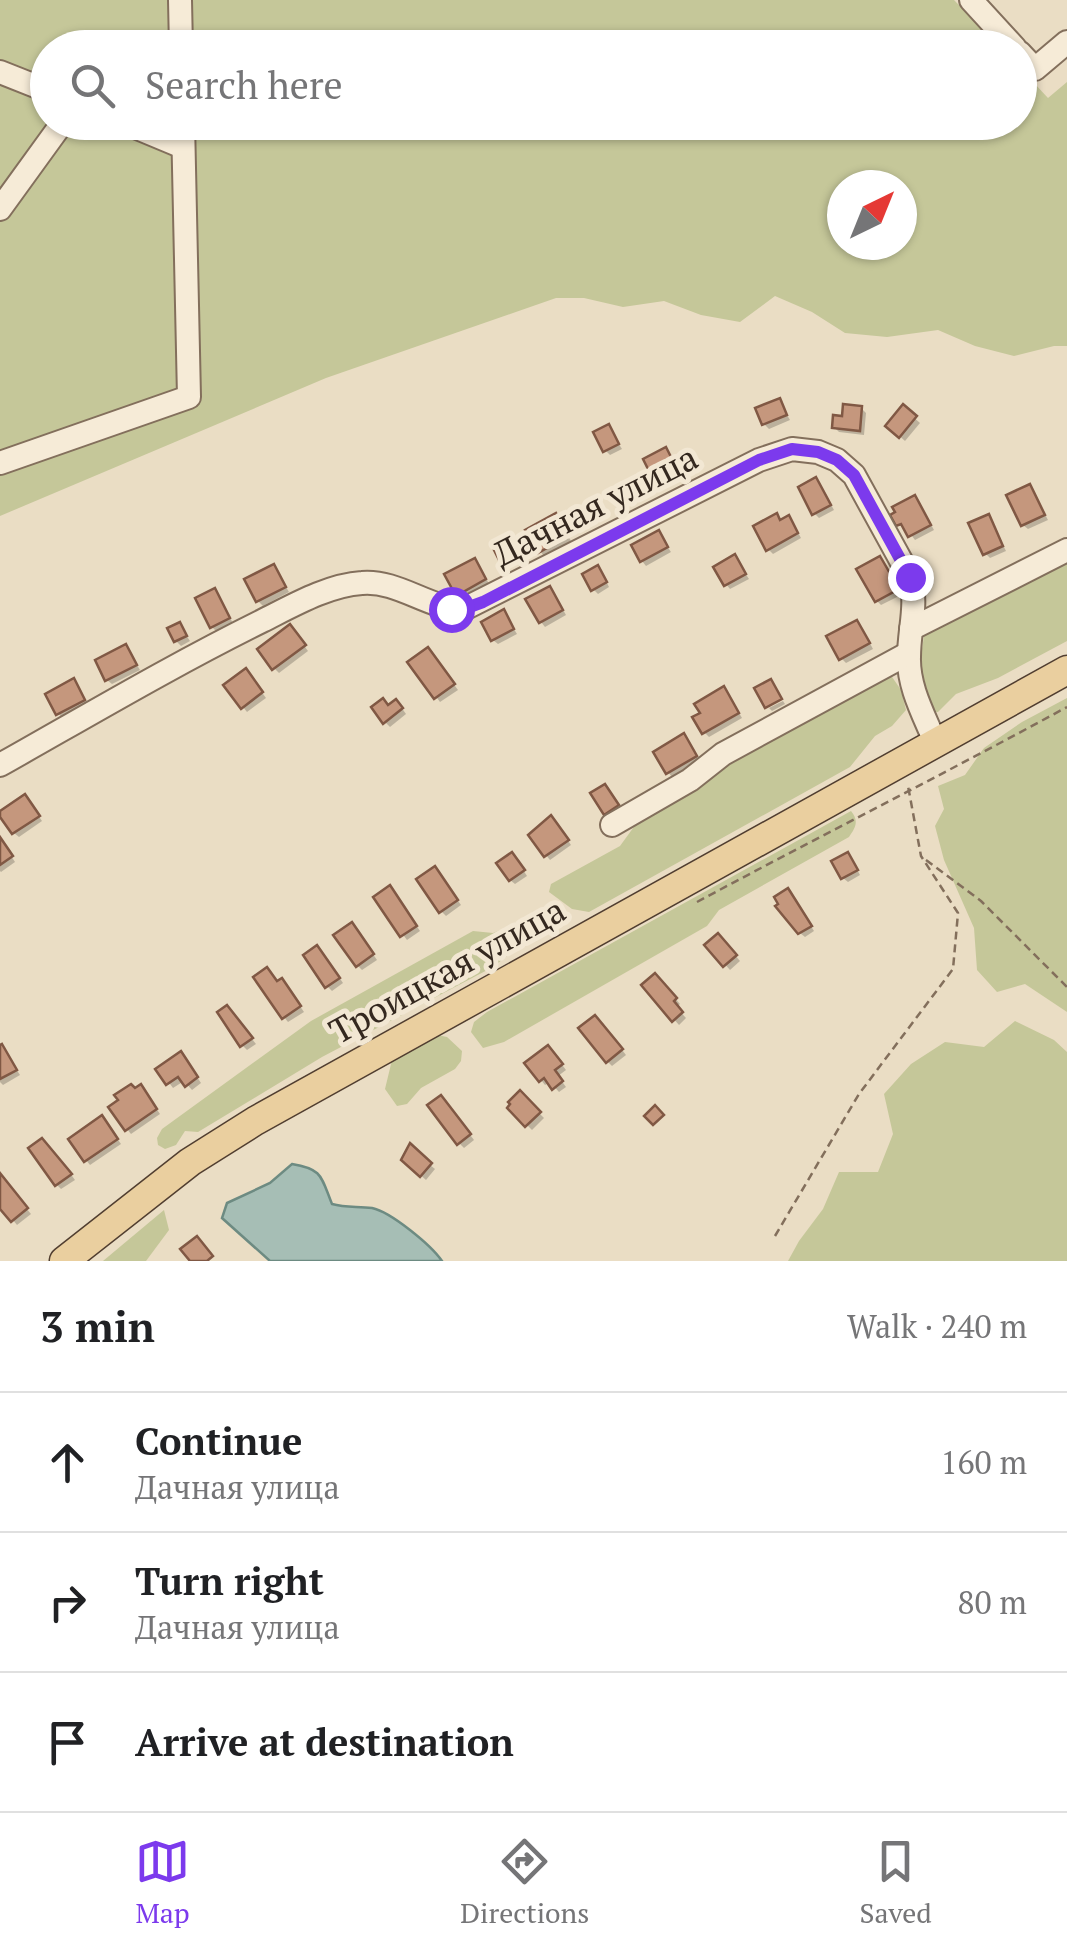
<!DOCTYPE html>
<html lang="en">
<head>
<meta charset="utf-8">
<style>
	body { margin:0; font-family:"PT Serif",serif; background:#f6f6f6; color:#202124 }
	.compass { position:absolute; left:827px; top:170px; width:90px; height:90px; border-radius:50%; background:#fff; box-shadow:0 2px 8px #0004; rotate:43deg }
	.stop { position:absolute; width:30px; height:30px; margin:-22px; border:8px solid #7c3aed; border-radius:50%; background:#fff }
	.stop.end { background:#7c3aed; border-color:#fff; box-shadow:0 2px 10px #0008 }
	.list { margin:0; padding:0; list-style:none }
	h2 { display:flex; justify-content:space-between; align-items:center; height:130px; margin:0; padding:0 40px; font-size:42px }
	h2 small { font-size:32px; font-weight:400; color:#757577 }
	.list li { display:grid; grid-template-columns:65px 1fr auto; gap:30px; align-items:center; box-sizing:border-box; height:140px; padding:0 40px; border-top:2px solid #e0e0e0 }
	.list b { display:block; font-size:38px; white-space:nowrap }
	.list p { margin:0; font-size:32px; white-space:nowrap; color:#757577 }
	.list em { font-size:32px; font-style:normal; color:#757577 }
	.icon { flex:none; width:55px; height:55px; fill:none; stroke:currentColor; stroke-width:2; stroke-linecap:round; stroke-linejoin:round }
	.map { position:relative; flex:none; width:1067px; height:1261px; overflow:hidden }
	.search { position:absolute; background:#fff; box-shadow:0 2px 8px #0004; left:30px; right:30px; top:30px; height:110px; display:flex; align-items:center; gap:25px; box-sizing:border-box; padding:0 35px; border-radius:55px; color:#757577; font-size:38px }
	.sheet { height:550px; background:#fff }
	nav { display:flex; justify-content:space-around; align-items:center; box-sizing:border-box; height:140px; border-top:2px solid #e0e0e0; background:#fff; font-size:28px; color:#757577 }
	nav a { display:grid; justify-items:center; gap:5px }
	nav .on { color:#7c3aed }
	.map>svg:first-child { display:block }
</style>
</head>
<body>
<div class="map">
<svg width="1067" height="1261" viewBox="0 0 1067 1261">
	<rect width="100%" height="100%" fill="#eaddc4"/>
	<g fill="#c5c799" fill-rule="evenodd">
		<path d="M0,0h954l46,47 -952,1v74h972v-54l28,30 19,-16v264h-13l-40,10 -39,-10 -37,-16 -51,7 -42,-4 -33,-21 -37,-16 -35,26 -39,-7 -37,-14 -41,6 -39,-9h-28l-230,80 -326,138zM842,185h60v60h-60z"/>
		<path d="M1067,557v84l-69,37 -42,16 -18,18h-6l-15,-32 8,-50z"/>
		<path d="M890,674l11,16 5,20 -14,16 -17,10 -25,31 -261,145 -17,-3 -23,-17 2,-8 69,-38 24,-33z"/>
		<path d="M1067,698v314l-42,-28 -28,8 -20,-22 -3,-42 -30,-68 -9,-34 9,-17 -6,-23 27,-11 19,-27 38,-26z"/>
		<path d="M851,811c8,10 5,16 -2,26l-130,73 -12,16 -203,116 -21,6 -12,-16 3,-10 13,-10z"/>
		<path d="M505,928l11,7 -3,16 -20,16 -171,90 -124,75 -13,-1 -9,14 -11,4 -7,-4 -1,-7 5,-9 149,-108 162,-90 20,2z"/>
		<path d="M1015,1021l39,19 13,12v209h-279l11,-20 24,-32 16,-37h39l15,-38 -9,-40 27,-30 34,-22 39,5z"/>
		<path d="M437,1035l10,2 15,14 -1,10 -6,8 -34,19 -14,16 -10,2 -12,-17 7,-29z"/>
		<path d="M164,1210l5,20 -23,31h-43z"/>
	</g>
	<path fill="#a6beb5" stroke="#6d8b82" stroke-width="2.5" d="M292,1164c31,5 29,13 40,40 14,4 26,2 40,4 19,4 59,37 70,53h-172l-48,-43 5,-15 43,-20z"/>
	<g fill="#0003">
		<path d="M779,401l11,19 -21,9 -5,-5z"/>
		<path d="M861,408l5,5 -2,22 -25,-3 -4,-4z"/>
		<path d="M903,408l17,15 -15,18 -17,-15z"/>
		<path d="M608,427l14,22 -12,6 -5,-5z"/>
		<path d="M666,450l14,24 -19,10 -5,-5z"/>
		<path d="M820,485l14,25 -15,8 -5,-5z"/>
		<path d="M1030,487l18,33 -20,9 -5,-4z"/>
		<path d="M919,503l15,27 -19,10 -9,-12 -8,-3z"/>
		<path d="M556,516l15,25 -27,15 -4,-5z"/>
		<path d="M989,517l17,34 -16,7 -5,-5z"/>
		<path d="M782,522l11,1 8,15 -28,16 -5,-5z"/>
		<path d="M658,533l13,19 -25,14 -4,-5z"/>
		<path d="M513,543l11,15 -16,9 -5,-5z"/>
		<path d="M735,558l14,21 -19,10 -4,-5z"/>
		<path d="M880,559l21,36 -20,10 -4,-4z"/>
		<path d="M479,565l10,19 -26,15 -5,-5z"/>
		<path d="M274,567l15,25 -26,14 -5,-5z"/>
		<path d="M602,573l7,14 -11,7 -5,-5z"/>
		<path d="M214,591l19,32 -16,9 -5,-5z"/>
		<path d="M554,594l12,21 -21,12 -4,-5z"/>
		<path d="M504,613l13,21 -19,10 -5,-4z"/>
		<path d="M179,625l11,16 -9,5 -5,-5z"/>
		<path d="M861,627l12,22 -27,14 -5,-5z"/>
		<path d="M294,632l14,19 -29,22 -5,-5z"/>
		<path d="M126,647l14,23 -28,14 -5,-4z"/>
		<path d="M432,655l26,35 -18,12 -29,-40z"/>
		<path d="M250,676l16,22 -19,14 -4,-5z"/>
		<path d="M74,681l14,24 -26,13 -4,-5z"/>
		<path d="M728,694l14,24 -33,19 -5,-5z"/>
		<path d="M783,701l2,3 -13,7 -3,-3z"/>
		<path d="M401,707l5,7 -16,13 -5,-5 4,-14z"/>
		<path d="M684,736l16,25 -28,16 -4,-5z"/>
		<path d="M29,802l13,19 -23,16 -5,-4z"/>
		<path d="M556,823l15,22 -21,15 -4,-5z"/>
		<path d="M0,839l15,23 -14,10 -1,-1z"/>
		<path d="M516,859l11,17 -12,8 -5,-4z"/>
		<path d="M852,860l8,15 -12,7 -5,-4z"/>
		<path d="M439,874l22,31 -15,11 -5,-5z"/>
		<path d="M394,893l26,38 -13,9 -31,-42z"/>
		<path d="M792,896l22,35 -9,6 -5,-4z"/>
		<path d="M356,930l21,30 -15,10 -4,-4z"/>
		<path d="M718,936l22,25 -10,9 -22,-25z"/>
		<path d="M322,953l21,30 -11,8 -5,-5z"/>
		<path d="M655,976l25,28 -4,3 10,11 -7,7 -35,-40z"/>
		<path d="M278,984l8,2 18,26 -16,10 -4,-5z"/>
		<path d="M231,1013l25,31 -9,6 -5,-5z"/>
		<path d="M600,1022l26,33 -14,11 -5,-5z"/>
		<path d="M2,1047l18,28 -17,10 -3,-3z"/>
		<path d="M553,1053l13,17 -8,6 8,11 -7,5 -9,-10 -5,3 -17,-21z"/>
		<path d="M185,1059l16,24 -9,7 -8,-9 -11,7 -14,-19z"/>
		<path d="M145,1092l15,22 -29,20 -4,-5z"/>
		<path d="M520,1094l24,24 -12,12 -22,-22z"/>
		<path d="M445,1102l29,38 -10,8 -5,-5z"/>
		<path d="M106,1123l15,21 -31,21 -4,-5z"/>
		<path d="M53,1150l22,30 -14,9 -4,-4z"/>
		<path d="M409,1165h21l5,4 -9,11z"/>
		<path d="M0,1177l31,37 -14,11 -17,-21z"/>
	</g>
	<g fill="#c5977d" stroke="#805844" stroke-width="2.5">
		<path d="M780,398l7,17 -25,10 -7,-17z"/>
		<path d="M843,404l19,2 -2,25 -28,-3 1,-13 9,1z"/>
		<path d="M903,404l14,12 -18,22 -14,-12z"/>
		<path d="M609,424l10,20 -16,8 -10,-20z"/>
		<path d="M666,447l11,22 -23,12 -11,-22z"/>
		<path d="M816,477l15,28 -19,10 -14,-28z"/>
		<path d="M1030,484l15,31 -24,11 -15,-31z"/>
		<path d="M915,495l16,30 -23,12 -7,-13 -5,2 -6,-11 5,-3 -3,-5z"/>
		<path d="M556,513l12,23 -30,17 -13,-23z"/>
		<path d="M777,513l3,7 9,-5 9,18 -32,18 -13,-25z"/>
		<path d="M989,514l14,32 -20,9 -15,-32z"/>
		<path d="M659,530l9,17 -28,15 -9,-17z"/>
		<path d="M513,540l8,13 -20,11 -7,-14z"/>
		<path d="M735,554l11,20 -22,12 -11,-19z"/>
		<path d="M880,556l19,33 -24,13 -19,-33z"/>
		<path d="M475,558l11,21 -30,17 -12,-22z"/>
		<path d="M274,564l12,23 -30,15 -12,-23z"/>
		<path d="M598,565l9,17 -16,9 -9,-17z"/>
		<path d="M550,586l13,24 -24,13 -14,-24z"/>
		<path d="M215,588l15,30 -20,10 -15,-30z"/>
		<path d="M504,609l10,20 -23,12 -10,-19z"/>
		<path d="M857,620l13,23 -31,17 -13,-24z"/>
		<path d="M180,622l7,14 -13,6 -7,-14z"/>
		<path d="M290,624l16,21 -34,25 -15,-21z"/>
		<path d="M126,644l11,21 -32,16 -10,-21z"/>
		<path d="M428,647l27,37 -21,15 -27,-37z"/>
		<path d="M246,668l17,24 -22,17 -18,-24z"/>
		<path d="M74,678l11,22 -29,15 -11,-21z"/>
		<path d="M771,679l11,20 -17,9 -11,-20z"/>
		<path d="M724,686l15,27 -37,21 -10,-17 8,-4 -6,-9z"/>
		<path d="M383,698l5,7 8,-6 7,9 -20,16 -12,-17z"/>
		<path d="M684,733l13,23 -31,18 -13,-22z"/>
		<path d="M605,784l14,21 -15,10 -14,-22z"/>
		<path d="M25,794l15,22 -28,18 -12,-17v-6z"/>
		<path d="M551,815l18,25 -25,17 -16,-22z"/>
		<path d="M0,837l13,19 -13,9z"/>
		<path d="M512,852l13,18 -16,11 -13,-18z"/>
		<path d="M848,852l10,18 -17,9 -10,-18z"/>
		<path d="M435,866l23,34 -19,13 -23,-34z"/>
		<path d="M390,885l27,41 -17,11 -27,-40z"/>
		<path d="M788,888l24,38 -14,8 -23,-28 3,-2 -4,-7z"/>
		<path d="M352,922l22,32 -18,13 -23,-32z"/>
		<path d="M718,933l19,22 -14,12 -19,-22z"/>
		<path d="M317,945l23,33 -15,10 -22,-33z"/>
		<path d="M267,967l10,14 5,-3 19,28 -19,13 -29,-42z"/>
		<path d="M655,973l22,25 -3,3 9,11 -11,10 -31,-37z"/>
		<path d="M227,1005l26,33 -13,9 -23,-35z"/>
		<path d="M595,1015l28,34 -17,14 -28,-35z"/>
		<path d="M2,1044l15,26 -17,9v-34z"/>
		<path d="M548,1045l15,19 -8,6 8,11 -11,9 -8,-12 -5,4 -15,-19z"/>
		<path d="M181,1051l17,26 -13,10 -7,-10 -12,8 -11,-16z"/>
		<path d="M131,1084l4,4 6,-4 16,25 -32,22 -17,-24 10,-7 -4,-5z"/>
		<path d="M520,1090l21,22 -16,15 -18,-19 3,-4 -2,-2z"/>
		<path d="M441,1095l30,39 -14,11 -30,-40z"/>
		<path d="M655,1105l9,10 -11,10 -9,-9z"/>
		<path d="M102,1115l16,24 -34,23 -16,-23z"/>
		<path d="M42,1138l30,36 -17,12 -27,-38z"/>
		<path d="M410,1143l22,20 -12,14 -19,-17z"/>
		<path d="M0,1173l28,35 -17,14 -11,-13z"/>
		<path d="M197,1236l16,20 -6,5h-17l-10,-12z"/>
	</g>
	<g fill="none" stroke-linecap="round" stroke-linejoin="round">
		<defs>
			<g id="minor">
				<path d="M180,0l1,48"/>
				<path d="M971,0l44,48"/>
				<path d="M1020,53l15,16 32,-27"/>
				<path d="M0,72l48,19"/>
				<path d="M123,122l60,25"/>
				<path d="M0,209l63,-87"/>
				<path d="M0,463l189,-66 -6,-275"/>
				<path d="M911,629l156,-79"/>
				<path d="M0,765c87,-49 173,-100 262,-144 30,-15 66,-36 100,-38 37,-3 66,26 102,26l295,-149 33,-11 26,3 19,8 17,15 56,102c8,27 -1,52 -1,80 -1,30 15,58 26,85"/>
				<path d="M612,825l78,-45 33,-26 186,-101"/>
			</g>
			<path id="major" d="M64,1261l126,-99 65,-41 812,-451"/>
		</defs>
		<use href="#minor" stroke="#836f5c" stroke-width="26"/>
		<use href="#major" stroke="#513e30" stroke-width="31"/>
		<g stroke="#836f5c" stroke-width="2.5" stroke-dasharray="8 5" stroke-linecap="butt">
			<path d="M926,860l55,41 86,86"/>
			<path d="M697,902c123,-66 247,-128 370,-195"/>
			<path d="M775,1236l84,-142 94,-125 5,-56 -37,-57 -13,-70"/>
		</g>
		<use href="#minor" stroke="#f6ebd7" stroke-width="22"/>
		<use href="#major" stroke="#eacf9f" stroke-width="28"/>
	</g>
	<g fill="none" stroke-linecap="round" stroke-linejoin="round">
		<path stroke="#7c3aed" stroke-width="12" d="M451,609h13l19,-7 276,-142 33,-11 26,3 19,8 17,15 56,102"/>
	</g>
	<g text-anchor="middle" dominant-baseline="central" stroke-width="10" stroke-linejoin="round" paint-order="stroke">
		<g font-size="35" fill="#34281f" stroke="#f2e7d3">
			<text transform="translate(595 505) rotate(-27)">Дачная улица</text>
			<text transform="translate(447 970) rotate(-29)">Троицкая улица</text>
		</g>
	</g>
</svg>
<svg class="compass" viewBox="-18 -18 36 36"><path d="M0-13l5 13h-10z" fill="#e53935"/><path d="M0 13l5-13h-10z" fill="#757577"/></svg>
<div class="stop" style="left:451px;top:609px"></div>
<div class="stop end" style="left:910px;top:577px"></div>
<div class="search"><svg class="icon" aria-label="search" viewBox="0 0 24 24"><circle cx="10" cy="10" r="6"/><path d="M15 15l6 6"/></svg>Search here</div>
</div>
<section class="sheet">
<h2>3 min<small>Walk · 240 m</small></h2>
<ul class="list">
<li><svg class="icon" aria-label="ahead" viewBox="0 0 24 24"><path d="M12 20V5M6 11l6-6 6 6"/></svg><div><b>Continue</b><p>Дачная улица</p></div><em>160 m</em></li>
<li><svg class="icon" aria-label="right" viewBox="0 0 24 24"><path d="M7 20v-9h11M14 6l5 5-5 5"/></svg><div><b>Turn right</b><p>Дачная улица</p></div><em>80 m</em></li>
<li><svg class="icon" aria-label="arrive" viewBox="0 0 24 24"><path d="M6 21V4h12l-3 4 3 4H6"/></svg><div><b>Arrive at destination</b></div></li>
</ul>
</section>
<nav>
<a class="on"><svg class="icon" aria-label="map" viewBox="0 0 24 24"><path d="M3 6l6-2 6 2 6-2v14l-6 2-6-2-6 2zM9 4v14M15 6v14"/></svg>Map</a>
<a><svg class="icon" aria-label="directions" viewBox="0 0 24 24"><path d="M12 3l9 9-9 9-9-9zM9 14v-3h6M13 9l2 2-2 2"/></svg>Directions</a>
<a><svg class="icon" aria-label="saved" viewBox="0 0 24 24"><path d="M7 4h10v16l-5-4-5 4z"/></svg>Saved</a>
</nav>
</body>
</html>
